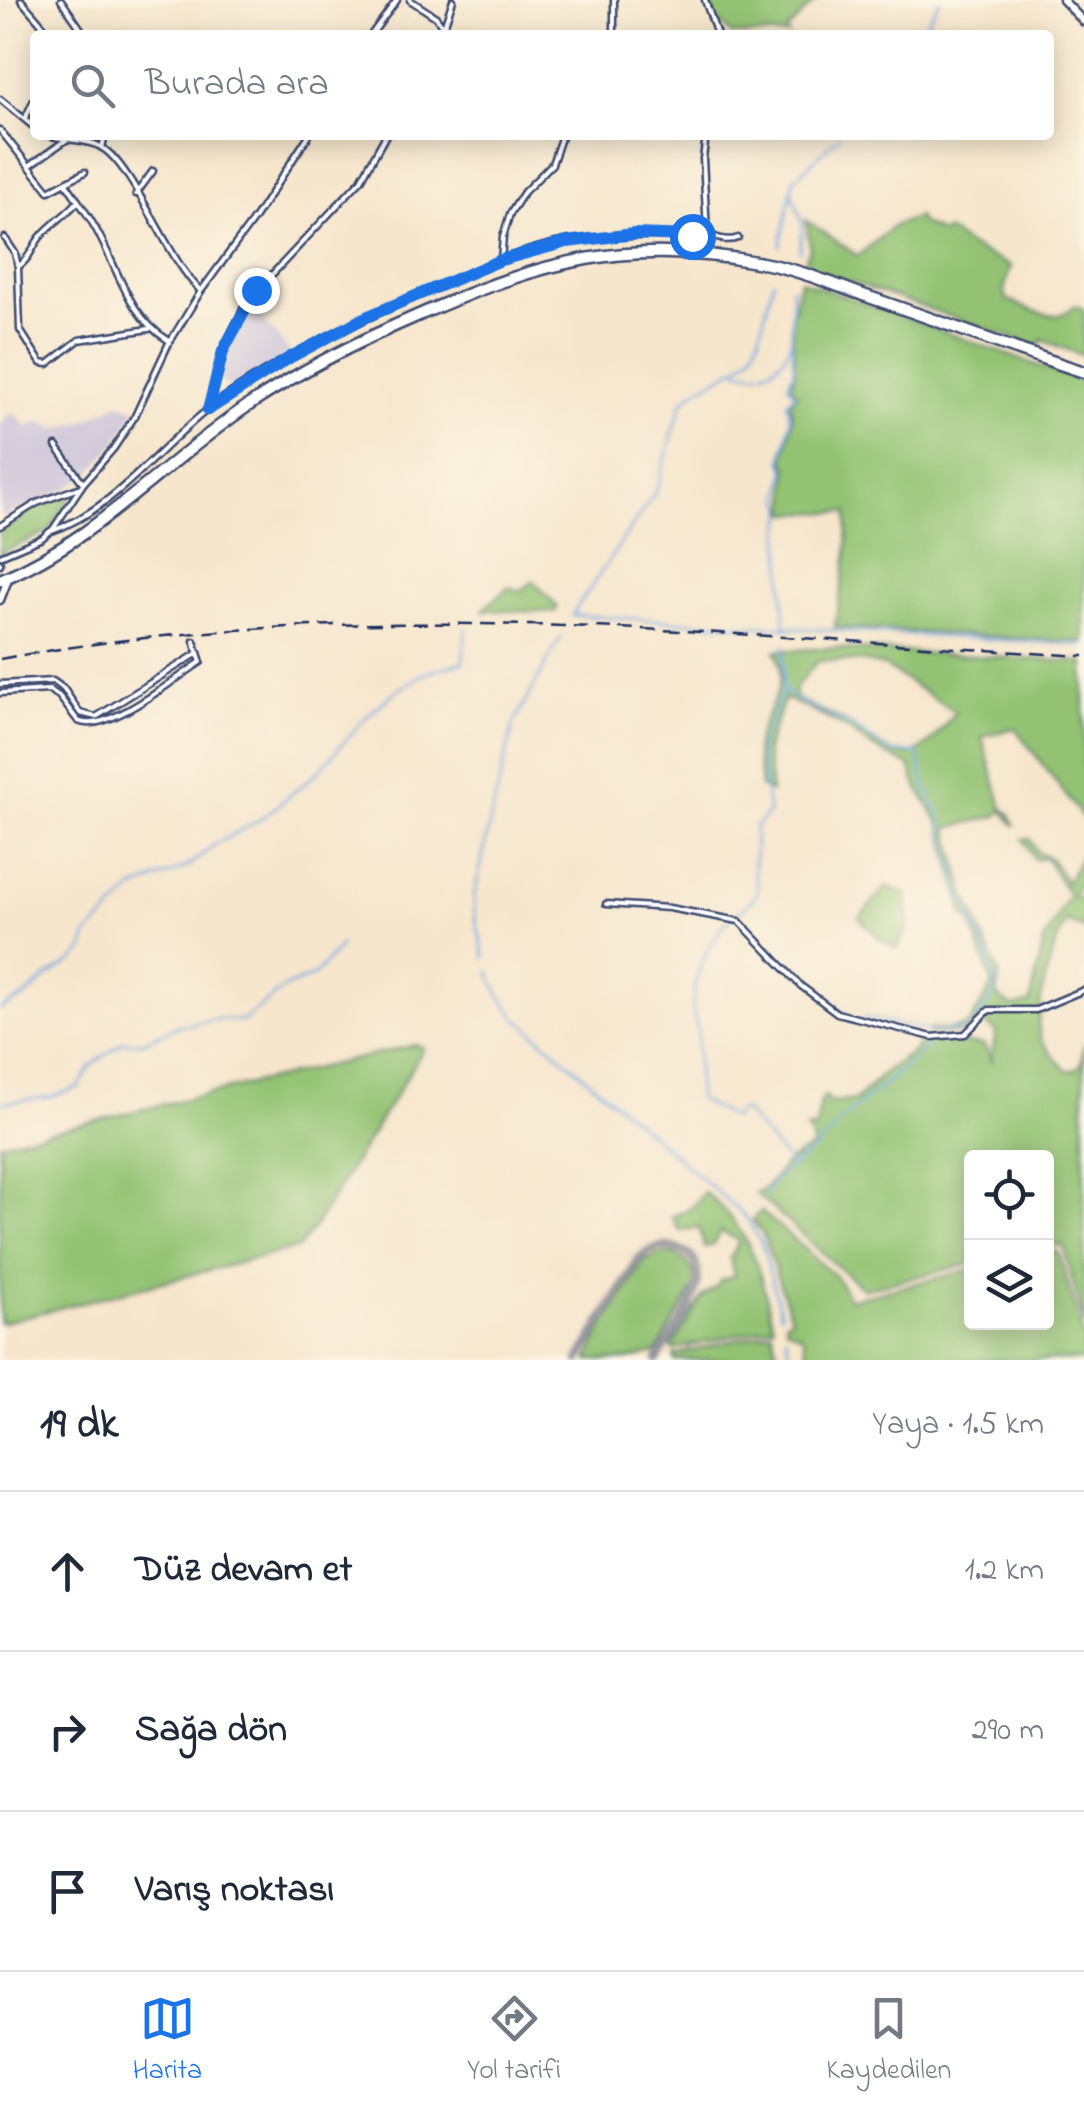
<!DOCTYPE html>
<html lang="tr">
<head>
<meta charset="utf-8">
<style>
	body { margin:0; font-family:"Indie Flower",sans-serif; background:#f6f6f7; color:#1f2937 }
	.controls { position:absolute; right:30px; bottom:30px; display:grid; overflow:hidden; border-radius:10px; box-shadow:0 5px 25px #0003 }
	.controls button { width:90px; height:90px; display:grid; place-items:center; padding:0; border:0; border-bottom:2px solid #e0e1e3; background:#fff; color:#1f2937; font:50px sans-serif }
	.stop { position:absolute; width:30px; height:30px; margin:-22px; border:8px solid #1a73e8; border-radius:50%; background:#fff }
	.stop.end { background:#1a73e8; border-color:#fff; box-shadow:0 2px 10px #0008 }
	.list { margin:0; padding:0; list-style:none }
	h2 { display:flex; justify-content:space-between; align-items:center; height:130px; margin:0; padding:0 40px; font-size:42px }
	h2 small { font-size:32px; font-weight:400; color:#747a83 }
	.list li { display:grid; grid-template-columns:65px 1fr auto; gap:30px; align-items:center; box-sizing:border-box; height:160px; padding:0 40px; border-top:2px solid #e0e1e3 }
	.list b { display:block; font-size:38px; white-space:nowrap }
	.list em { font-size:32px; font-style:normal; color:#747a83 }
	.icon { flex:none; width:55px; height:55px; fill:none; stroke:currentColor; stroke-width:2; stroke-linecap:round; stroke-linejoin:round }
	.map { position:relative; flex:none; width:1084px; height:1360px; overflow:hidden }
	.search { position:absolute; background:#fff; box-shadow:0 5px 25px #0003; left:30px; right:30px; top:30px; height:110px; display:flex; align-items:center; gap:25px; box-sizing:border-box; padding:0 35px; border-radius:10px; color:#747a83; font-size:38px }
	.sheet { height:610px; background:#fff }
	nav { display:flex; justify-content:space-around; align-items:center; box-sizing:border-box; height:140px; border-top:2px solid #e0e1e3; background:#fff; font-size:28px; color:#747a83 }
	nav a { display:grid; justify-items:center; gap:5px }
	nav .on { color:#1a73e8 }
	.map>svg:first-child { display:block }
</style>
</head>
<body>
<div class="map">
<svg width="1084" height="1360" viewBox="0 0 1084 1360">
	<rect width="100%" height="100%" fill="#fcf5e5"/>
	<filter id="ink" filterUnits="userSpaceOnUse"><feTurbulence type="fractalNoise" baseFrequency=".01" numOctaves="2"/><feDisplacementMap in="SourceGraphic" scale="20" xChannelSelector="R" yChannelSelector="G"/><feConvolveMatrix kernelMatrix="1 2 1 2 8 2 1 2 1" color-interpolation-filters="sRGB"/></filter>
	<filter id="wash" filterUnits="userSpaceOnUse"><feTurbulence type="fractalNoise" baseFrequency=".0048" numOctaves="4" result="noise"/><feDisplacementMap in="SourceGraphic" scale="40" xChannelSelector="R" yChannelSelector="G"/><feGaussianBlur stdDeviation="2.25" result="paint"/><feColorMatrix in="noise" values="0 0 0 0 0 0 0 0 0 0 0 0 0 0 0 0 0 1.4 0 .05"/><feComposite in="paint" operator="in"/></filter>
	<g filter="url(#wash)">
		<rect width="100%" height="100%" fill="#f6e6cc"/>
		<g fill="#c8bfd8">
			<path d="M247,308l15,10 28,34 -26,22 -30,15 -17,-10 8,-27z"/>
			<path d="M119,403l17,5 -1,4 -19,31 -30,34 -25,15 -61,26v-94l14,-12 13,15 12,-6 18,8 28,-8z"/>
		</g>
		<g fill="#92c272" stroke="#567868" stroke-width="2.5" fill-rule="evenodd">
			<path d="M707,0h109l-30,32 3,3h-57l-18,-18z"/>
			<path d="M918,217l3,6 22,11 3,-4 30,20 35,16 -7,24 3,10c22,8 49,26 67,6l10,3v47l-42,-16 -3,7 -235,-81 6,-20 -4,-26 52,36 37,-31z"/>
			<path d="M800,280l284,102v260l-249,-15 12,-73 1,-42 -61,1 1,-44 -4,-11 9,-39 -3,-17 7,-8 -6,-8 4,-17 -4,-51z"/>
			<path d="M68,494l2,4 -21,33 -49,23v-23l32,-22z"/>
			<path d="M534,581l23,26 -3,5 -71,-2 25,-23 12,4z"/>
			<path d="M835,648l249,14v157l-69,-91 -33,9 20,70 8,7 5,12 -13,-16 -4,6 -50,12 16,63 35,83 -2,22 15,11 18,-4 14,-62 25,-46 -24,-38 -10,3 -12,-21 6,-1 9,15 11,4 18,25 17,-32v22l-10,24 10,6v27l-18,-8c-13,25 -34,91 -25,118 3,6 19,25 25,31h8l7,-5 3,-21v281l-21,-80 -16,1 -1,-88h-74l-1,106 -108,25 -108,-96 10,-5 25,-28 23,-13 -1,-10 -6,-8h10l4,-26 5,-7 6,7 25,-3 31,-30 27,-19 7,-12 63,6 7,16 5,-30 -16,-10 -13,12 -39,1 3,-5 16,1 22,-5 24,-40 -22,-63 -7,-7 -23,-90 -24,-38 -7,-21 -38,-19 -29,-21 -58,-28 -19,50 5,44 -11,-5c2,-13 -5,-26 -4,-39 2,-31 39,-61 19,-97zM818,661h44l22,5 71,46c-11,13 -23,33 -39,40 -25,11 -51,-19 -71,-30 -16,-10 -35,-14 -50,-25v-9z"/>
			<path d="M887,886l20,8 1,34 -11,21 -17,-10 -21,-21z"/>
			<path d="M415,1045l7,1 1,4 -108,176 -17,22 -298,75v-180z"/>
			<path d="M704,1192c47,37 56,77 69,134l-100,24 -1,-3 30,-50 15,-10 4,-7 13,-4 -4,-18 9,-17 -18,-10 -8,14 -9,3 -5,-21 -19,4 -8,-14 19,-9z"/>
			<path d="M761,1211l75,66 14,22 121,-29 1,52h74l1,-70 9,-1 4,5 24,83v21h-276l-5,-24 -17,-9 -1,-6 6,-3 -28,-84 -11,-14z"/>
			<path d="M667,1253c17,3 28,14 28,32l-39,68 -29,7h-39l12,-27 43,-70 11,-7z"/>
			<path d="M772,1331l7,29h-104l-1,-5z"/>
		</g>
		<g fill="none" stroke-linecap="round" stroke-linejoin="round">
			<g stroke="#75aae2" stroke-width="2.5">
				<path d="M919,35l21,-35"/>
				<path d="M791,191l12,33 -3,27"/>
				<path d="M780,246l14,-67 46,-44"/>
				<path d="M773,281l-14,57 -7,16 -13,12 -46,26 -11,11 -26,88 -84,124 512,30"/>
				<path d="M791,335l1,-48"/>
				<path d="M738,370c25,7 44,-2 52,-27"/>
				<path d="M785,628l-4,-94 4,-27 -4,-8 5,-30 -4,-8 9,-42 -4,-17 8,-8 -7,-9 6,-16 -3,-31"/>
				<path d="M784,646l-1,44 -24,58 10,65 -14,14 -1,45 4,19c-10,18 -27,24 -38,39 -16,22 -30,56 -27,82 1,8 5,15 5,23 0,22 -2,42 0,64l35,20 5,-8h6l47,54"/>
				<path d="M783,690l25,17 46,20 35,25 29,1 7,33 15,30 18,70 29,68 9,29 -3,13 -20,28"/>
				<path d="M485,958l-10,-42 -1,-19 18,-84 22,-90 47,-86"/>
				<path d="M489,972l11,24 16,21 229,199 17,28 19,70"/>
				<path d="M833,1007l12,6"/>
				<path d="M0,1009l25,-12 22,-20 28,-18 9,-10 2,-12 47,-48 54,-22 30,-24 44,-24 57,-47 46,-53 28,-25 31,-20 40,-12 3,-35"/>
				<path d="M863,1018c35,3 68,20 104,11"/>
				<path d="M0,1103l51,-6 28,-10 12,-21 32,-24h20l34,-16 41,-7 25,2 41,-33 31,-13 26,-30"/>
				<path d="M765,1195l9,-15 42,-32 28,-30 78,-66 8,-12"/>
				<path d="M786,1336l5,24"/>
			</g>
			<path stroke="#888a95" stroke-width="8" d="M579,1360l59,-100c10,-10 22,-16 36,-12 56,14 -1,86 -17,112"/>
		</g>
	</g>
	<g filter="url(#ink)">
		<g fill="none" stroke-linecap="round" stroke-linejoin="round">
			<defs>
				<g id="minor">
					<path d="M21,0l30,35"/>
					<path d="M61,0l24,35"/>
					<path d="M410,0l26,17 8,11"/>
					<path d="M614,0v35"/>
					<path d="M705,0l12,35"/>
					<path d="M371,35l26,-35"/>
					<path d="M441,35l12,-35"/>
					<path d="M0,99l35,29"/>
					<path d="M25,119l10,-22"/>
					<path d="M0,130l49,61 36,-19"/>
					<path d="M48,135c17,6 37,3 53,12 33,19 65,111 99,143"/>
					<path d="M706,135l-3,24 4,72c6,8 22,11 31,7"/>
					<path d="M102,148l3,-13"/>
					<path d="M29,166l37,-26v-5"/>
					<path d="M66,183c12,18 25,35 34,54 20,38 30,80 68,103"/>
					<path d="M136,194l17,-23"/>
					<path d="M5,238l10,15 3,14 2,63 21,33 7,1 31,-24 70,-11"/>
					<path d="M501,260l2,-23 7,-23 14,-22 28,-28 10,-29"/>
					<path d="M18,267c13,-9 14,-21 24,-32 11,-13 25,-20 36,-34"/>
					<path d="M210,405l13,-54 24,-50 114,-121 25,-45"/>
					<path d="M56,446l27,37"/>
					<path d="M0,526l37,-23 44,-16"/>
					<path d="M49,532c65,-21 109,-85 162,-125 69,-51 149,-87 228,-121 41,-17 85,-38 129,-45 41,-6 80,-6 121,-5l8,-4 8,-10"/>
					<path d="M0,556l42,-18 11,-9 30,-45 31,-36 21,-32 33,-71 33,-54 53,-72 55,-84"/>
					<path d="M0,563v1"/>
					<path d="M0,684l53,-3 11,8 16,24 16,4 102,-64"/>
					<path d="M0,693l49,-3 10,6 19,25c28,14 96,-42 123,-59l-7,-21"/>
					<path d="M606,904l63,4 70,13 62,65 36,27 95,24 33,-3 24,-24h47l48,-20"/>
				</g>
				<g id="tertiary">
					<path d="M1063,0l21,22"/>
					<path d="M0,600l7,-18"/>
				</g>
				<path id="trunk" d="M0,580c97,-40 166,-120 252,-177 53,-35 109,-63 167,-88 122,-54 209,-78 343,-52 35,6 68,20 101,32 74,25 147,53 221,77"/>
			</defs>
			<use href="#minor" stroke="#3c4a6e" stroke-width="9"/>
			<use href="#tertiary" stroke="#3c4a6e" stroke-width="11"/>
			<use href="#trunk" stroke="#3c4a6e" stroke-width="15"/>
			<use href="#minor" stroke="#fff" stroke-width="4"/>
			<use href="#tertiary" stroke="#fff" stroke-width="6"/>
			<use href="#trunk" stroke="#fff" stroke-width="10"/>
			<path stroke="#1b2f5e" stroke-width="2.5" stroke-dasharray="15 8" stroke-linecap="butt" d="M0,659c358,-66 724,-23 1084,-3"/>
		</g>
	</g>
	<g fill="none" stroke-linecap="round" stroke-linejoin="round" filter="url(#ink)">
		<path stroke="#1a73e8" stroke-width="12" d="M256,290l-33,61 -15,59 83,-53 75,-40 135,-57 66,-18 67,-8 58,2"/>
	</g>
</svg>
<div class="controls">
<button><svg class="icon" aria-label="locate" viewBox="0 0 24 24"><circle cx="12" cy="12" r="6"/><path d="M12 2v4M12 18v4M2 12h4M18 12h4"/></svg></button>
<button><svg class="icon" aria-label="layers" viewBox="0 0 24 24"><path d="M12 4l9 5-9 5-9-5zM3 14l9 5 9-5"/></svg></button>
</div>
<div class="stop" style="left:692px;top:236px"></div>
<div class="stop end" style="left:256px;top:290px"></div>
<div class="search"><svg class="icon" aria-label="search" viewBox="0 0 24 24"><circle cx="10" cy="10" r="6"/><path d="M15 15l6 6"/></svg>Burada ara</div>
</div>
<section class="sheet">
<h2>19 dk<small>Yaya · 1.5 km</small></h2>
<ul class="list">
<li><svg class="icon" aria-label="ahead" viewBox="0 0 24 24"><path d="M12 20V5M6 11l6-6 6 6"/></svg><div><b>Düz devam et</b></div><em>1.2 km</em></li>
<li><svg class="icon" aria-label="right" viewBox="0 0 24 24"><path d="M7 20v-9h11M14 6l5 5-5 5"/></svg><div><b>Sağa dön</b></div><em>290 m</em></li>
<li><svg class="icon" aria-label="arrive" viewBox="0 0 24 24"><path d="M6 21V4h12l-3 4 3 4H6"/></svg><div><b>Varış noktası</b></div></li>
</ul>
</section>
<nav>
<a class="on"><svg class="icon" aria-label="map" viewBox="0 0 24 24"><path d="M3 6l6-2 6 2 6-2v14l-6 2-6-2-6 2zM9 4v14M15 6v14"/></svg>Harita</a>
<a><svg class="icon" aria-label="directions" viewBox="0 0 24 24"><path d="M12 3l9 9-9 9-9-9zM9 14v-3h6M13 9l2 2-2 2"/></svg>Yol tarifi</a>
<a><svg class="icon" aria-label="saved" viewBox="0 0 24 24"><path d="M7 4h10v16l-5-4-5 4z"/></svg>Kaydedilen</a>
</nav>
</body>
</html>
